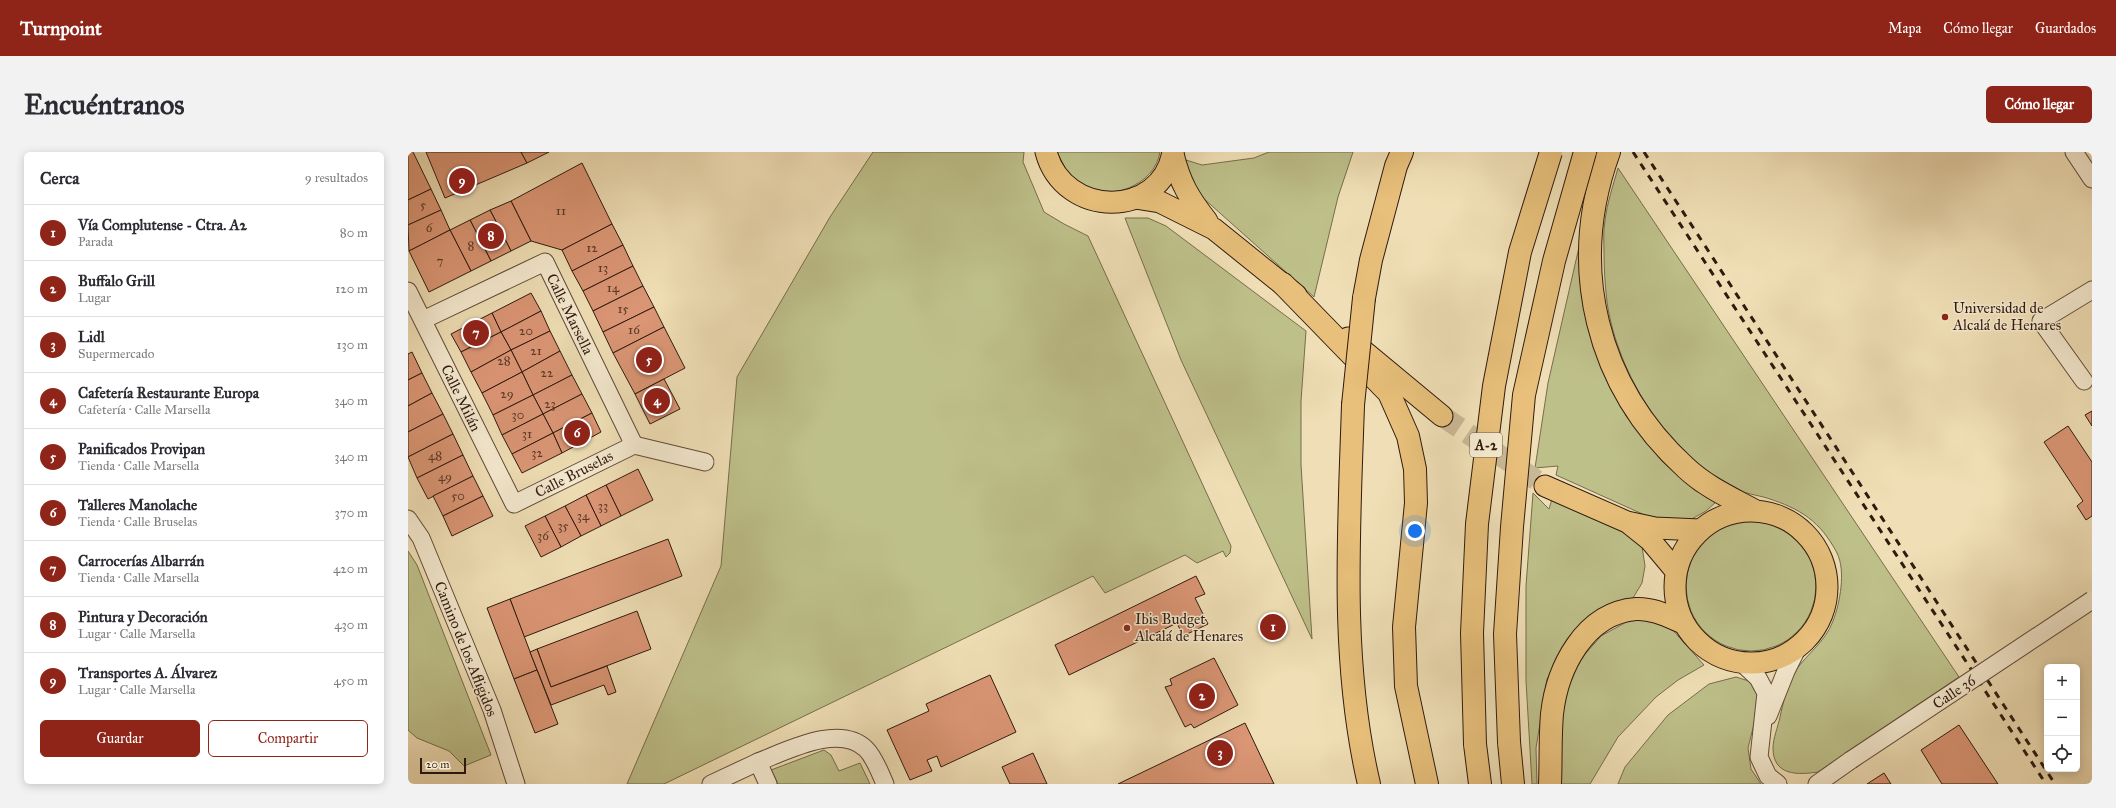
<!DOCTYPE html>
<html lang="es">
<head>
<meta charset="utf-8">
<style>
	body { margin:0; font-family:"IM FELL Great Primer",serif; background:#f2f2f3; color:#2b2b33 }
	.controls { position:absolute; right:12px; bottom:12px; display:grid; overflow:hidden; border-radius:6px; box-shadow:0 2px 10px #0003 }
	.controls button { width:36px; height:36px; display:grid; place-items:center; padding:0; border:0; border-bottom:1px solid #e1e1e2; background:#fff; color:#2b2b33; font:20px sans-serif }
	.scale { position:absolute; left:12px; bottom:10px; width:46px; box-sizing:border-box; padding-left:4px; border:2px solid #2f1a0f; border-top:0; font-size:11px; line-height:14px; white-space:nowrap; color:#2f1a0f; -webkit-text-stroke:3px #f5ead0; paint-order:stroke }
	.you { position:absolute; left:1007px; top:379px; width:14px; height:14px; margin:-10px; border:3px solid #fff; border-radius:50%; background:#1a73e8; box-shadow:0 0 0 6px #1a73e833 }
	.badge { display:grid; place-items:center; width:26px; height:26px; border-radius:50%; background:#8f2418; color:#fff; font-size:13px; font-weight:700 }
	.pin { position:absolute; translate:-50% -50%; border:2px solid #fff; box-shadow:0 1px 4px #0006 }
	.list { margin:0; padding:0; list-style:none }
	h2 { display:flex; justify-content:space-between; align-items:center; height:52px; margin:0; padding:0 16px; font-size:17px }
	h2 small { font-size:13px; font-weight:400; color:#7c7c81 }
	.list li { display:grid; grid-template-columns:26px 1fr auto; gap:12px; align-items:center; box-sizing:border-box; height:56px; padding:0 16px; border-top:1px solid #e1e1e2 }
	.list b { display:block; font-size:15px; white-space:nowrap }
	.list p { margin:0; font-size:13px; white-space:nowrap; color:#7c7c81 }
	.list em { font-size:13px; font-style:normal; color:#7c7c81 }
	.actions { display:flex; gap:8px; padding:12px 16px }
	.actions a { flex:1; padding:9px 0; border:1px solid #8f2418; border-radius:6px; text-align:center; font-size:14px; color:#8f2418 }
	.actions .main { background:#8f2418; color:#fff }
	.icon { flex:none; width:22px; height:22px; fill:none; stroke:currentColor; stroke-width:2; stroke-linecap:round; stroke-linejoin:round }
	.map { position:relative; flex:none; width:1684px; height:632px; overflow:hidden; border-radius:6px }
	header { display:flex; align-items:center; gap:24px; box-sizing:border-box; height:56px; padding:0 20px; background:#8f2418; color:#fff }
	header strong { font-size:19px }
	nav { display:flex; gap:22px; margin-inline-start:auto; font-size:14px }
	.intro { display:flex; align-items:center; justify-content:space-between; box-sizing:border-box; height:96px; padding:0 24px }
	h1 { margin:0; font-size:28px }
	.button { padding:10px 18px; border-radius:6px; background:#8f2418; color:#fff; font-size:14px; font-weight:700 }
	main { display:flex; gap:24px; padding:0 24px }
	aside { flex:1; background:#fff; border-radius:6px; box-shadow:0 2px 10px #0003 }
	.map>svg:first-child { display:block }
</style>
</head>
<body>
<header>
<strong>Turnpoint</strong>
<nav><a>Mapa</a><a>Cómo llegar</a><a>Guardados</a></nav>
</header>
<div class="intro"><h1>Encuéntranos</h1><a class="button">Cómo llegar</a></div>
<main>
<aside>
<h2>Cerca<small>9 resultados</small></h2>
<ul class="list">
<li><span class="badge">1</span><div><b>Vía Complutense - Ctra. A2</b><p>Parada</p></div><em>80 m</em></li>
<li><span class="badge">2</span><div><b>Buffalo Grill</b><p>Lugar</p></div><em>120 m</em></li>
<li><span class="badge">3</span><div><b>Lidl</b><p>Supermercado</p></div><em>130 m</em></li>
<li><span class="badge">4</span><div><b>Cafetería Restaurante Europa</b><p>Cafetería · Calle Marsella</p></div><em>340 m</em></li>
<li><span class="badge">5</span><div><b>Panificados Provipan</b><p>Tienda · Calle Marsella</p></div><em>340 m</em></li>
<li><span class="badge">6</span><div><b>Talleres Manolache</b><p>Tienda · Calle Bruselas</p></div><em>370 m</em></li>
<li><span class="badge">7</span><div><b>Carrocerías Albarrán</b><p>Tienda · Calle Marsella</p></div><em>420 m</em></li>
<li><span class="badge">8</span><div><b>Pintura y Decoración</b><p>Lugar · Calle Marsella</p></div><em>430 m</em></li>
<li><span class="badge">9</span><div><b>Transportes A. Álvarez</b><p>Lugar · Calle Marsella</p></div><em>450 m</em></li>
</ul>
<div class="actions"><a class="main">Guardar</a><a>Compartir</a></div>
</aside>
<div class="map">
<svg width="1684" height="632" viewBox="0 0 1684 632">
	<rect width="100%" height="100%" fill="#f0dfb6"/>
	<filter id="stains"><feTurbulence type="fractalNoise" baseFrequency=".005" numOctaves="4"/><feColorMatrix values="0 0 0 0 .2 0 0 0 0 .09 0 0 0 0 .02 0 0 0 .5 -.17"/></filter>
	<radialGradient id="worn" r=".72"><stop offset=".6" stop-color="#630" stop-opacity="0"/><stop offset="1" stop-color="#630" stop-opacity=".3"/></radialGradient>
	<g fill="#bec08a" stroke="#766d4c">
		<path d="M465,0h151l-1,10 21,50 20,12 24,12 143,310 -1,7 -4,4 -3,-6 -26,12 -12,-8 -80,38 -12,-17 -429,208h-37l94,-218 16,-189 93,-160z"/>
		<path d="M649,0h103c-5,33 -51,51 -78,34 -14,-9 -18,-20 -25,-34z"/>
		<path d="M861,0h84l-15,45 -24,100 -112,-100 -16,-25v-12l16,5 52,-7z"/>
		<path d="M1210,16l341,509 -141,95c-20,3 -45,4 -45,-24 0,-10 5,-21 7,-31 3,-13 7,-32 14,-44 12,-19 31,-30 39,-52 7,-18 13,-50 4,-68 -17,-32 -36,-44 -70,-55 -10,-3 -21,-4 -30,-9 -68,-35 -119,-112 -130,-187 -2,-17 -3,-34 -3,-50 0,-11 -1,-21 1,-31 2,-18 8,-35 13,-53z"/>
		<path d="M717,66h23l18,8 140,105 -5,70v64l11,174 -131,-279z"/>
		<path d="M1174,82l2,61 15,65 27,56 35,44 33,30 22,12 -10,9 -16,9 -41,-3 -93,-42 2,-9 -23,2 13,-85z"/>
		<path d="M1125,341l16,16 3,-10 89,41 4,26 -3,17 -9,15 -20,7 -45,36 -21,38 -11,69 1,36h-5l-6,-103v-95z"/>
		<circle cx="1343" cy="434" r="65"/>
		<path d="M0,399l9,14 74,190 -27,11 -15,-15 -32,-13 -9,-8z"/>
		<path d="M1224,467l21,1 17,7 34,38 -26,15 -22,17 -38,40 -28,47h-34l9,-97 13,-25 23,-26z"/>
		<path d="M1328,525l16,5 7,11v11l-11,44 3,21 10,15h-143l7,-17 43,-52 41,-31z"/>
		<path d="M416,598l7,5 8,16 21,-8 10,21h-92l-7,-14z"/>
	</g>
	<g fill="#db9675" stroke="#2f1a0f">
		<path d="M0,0h5l18,37 -23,11z"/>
		<path d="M18,0h95l6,11 -82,35z"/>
		<path d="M113,0h28l-22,11z"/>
		<path d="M174,11l30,61 -50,26 -31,-9 -20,-40z"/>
		<path d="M23,37l10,21 -33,15v-25z"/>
		<path d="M103,49l20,40 -20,10 -21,-41z"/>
		<path d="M33,58l9,20 -41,21 -1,-26z"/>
		<path d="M82,58l21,41 -20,10 -21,-41z"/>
		<path d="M62,68l21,41 -20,10 -21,-41z"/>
		<path d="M204,72l11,21 -51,26 -10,-21z"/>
		<path d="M42,78l21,41 -42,21 -20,-41z"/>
		<path d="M215,93l10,21 -50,25 -11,-20z"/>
		<path d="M225,114l10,20 -50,25 -10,-20z"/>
		<path d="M235,134l11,21 -51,25 -10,-21z"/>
		<path d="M123,141l10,18 -40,21 -9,-19z"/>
		<path d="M246,155l10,20 -51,26 -10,-21z"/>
		<path d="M133,159l9,20 -39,19 -10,-18z"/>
		<path d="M84,161l9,19 -40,20 -10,-18z"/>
		<path d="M256,175l21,41 -50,26 -22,-41z"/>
		<path d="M142,179l10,20 -38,21 -11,-22z"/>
		<path d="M93,180l10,18 -40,22 -10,-20z"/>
		<path d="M103,198l11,22 -40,21 -11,-21z"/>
		<path d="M152,199l12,24 -39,20 -11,-23z"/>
		<path d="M4,200l10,21 -14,7v-26z"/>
		<path d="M114,220l11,23 -40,20 -11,-22z"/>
		<path d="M14,221l10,20 -24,13v-26z"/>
		<path d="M164,223l10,19 -39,20 -10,-19z"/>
		<path d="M256,227l16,30 -30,15 -15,-30z"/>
		<path d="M24,241l11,21 -35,18v-26z"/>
		<path d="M174,242l10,19 -39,20 -10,-19z"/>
		<path d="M125,243l10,19 -41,21 -9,-20z"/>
		<path d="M1684,259v15l-7,-11z"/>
		<path d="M184,261l9,19 -39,21 -9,-20z"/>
		<path d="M35,262l10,20 -45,23v-25z"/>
		<path d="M135,262l10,19 -41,21 -10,-19z"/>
		<path d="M1660,274l24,36v54l-6,4 -9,-14 6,-5 -39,-59z"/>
		<path d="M145,281l9,20 -40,20 -10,-19z"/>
		<path d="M45,282l10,21 -46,23 -9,-21z"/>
		<path d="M55,303l10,21 -45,23 -11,-21z"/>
		<path d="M230,317l15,31 -32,16 -15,-31z"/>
		<path d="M65,324l10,20 -40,20 -10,-20z"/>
		<path d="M198,333l15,31 -20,10 -15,-31z"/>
		<path d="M178,343l15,31 -20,10 -16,-30z"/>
		<path d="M75,344l10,20 -41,20 -9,-20z"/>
		<path d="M157,354l16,30 -20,11 -16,-31z"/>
		<path d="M137,364l16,31 -20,10 -16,-31z"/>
		<path d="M260,387l14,37 -158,61 -14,-38z"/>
		<path d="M788,424l9,18 -10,4 13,26 -25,12 -6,-13 -108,52 -14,-30z"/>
		<path d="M102,447l27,71 -23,9 -27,-71z"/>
		<path d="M229,459l14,38 -100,38 -14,-38z"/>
		<path d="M129,497l14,38 56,-21 9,26 -8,3 -4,-10 -53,20 -21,-53z"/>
		<path d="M806,506l24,47 -44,23 -3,-4 -6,3 -20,-40 7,-2 -2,-6z"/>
		<path d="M129,518l21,54 -23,9 -21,-54z"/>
		<path d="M582,523l26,57 -75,35 -4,-11 -10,4 5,11 -22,9 -23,-50 42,-19 -3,-7z"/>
		<path d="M837,571l29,61h-156z"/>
		<path d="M1551,573l39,59h-56l-21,-34z"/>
		<path d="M625,601l14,31h-37l-8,-17z"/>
		<path d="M1476,621l7,11h-24z"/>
	</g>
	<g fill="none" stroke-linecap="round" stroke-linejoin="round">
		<path stroke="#c9b895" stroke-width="21" stroke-dasharray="21 10" stroke-linecap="butt" d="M1034,264l103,70"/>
		<defs>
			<g id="minor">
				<path d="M1666,0l18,27"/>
				<path d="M0,139l106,213 120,-59"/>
				<path d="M15,168l122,-58 89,183"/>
				<path d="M1676,229l-43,-60 51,-31"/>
				<path d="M226,293l71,17"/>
				<path d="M0,367l13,19 71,172 24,74"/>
				<path d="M1335,512l15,14 8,15 -7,64 9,19 10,8"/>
				<path d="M1360,564l18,-45 11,-22"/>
				<path d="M350,610c29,-11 81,-39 108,-13 9,9 14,24 19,35"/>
				<path d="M303,632l47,-22 10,22"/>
				<path d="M1409,632l34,-24"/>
			</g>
			<g id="major">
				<path d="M638,0c18,67 115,67 127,0"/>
				<path d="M765,2c7,29 16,44 34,67"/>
				<path d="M727,46l25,4 54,27 82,66"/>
				<path d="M940,186l94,78"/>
				<path d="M1137,334l82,36 28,6 45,2"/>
				<circle cx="1343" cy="435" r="76"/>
				<path d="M1222,372l20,16 26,31"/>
			</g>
			<g id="highway">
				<path d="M1201,0c-42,115 -13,234 77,316 19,18 45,30 67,42"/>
				<path d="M875,132l106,109 19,43 7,33 1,34 -12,124 2,59 21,98"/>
				<path d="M956,146l7,-38 25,-94 6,-14"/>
				<path d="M945,253c-4,125 -13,256 16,379"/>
				<path d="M1101,590l4,42"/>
				<path d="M1067,592l5,40"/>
				<path d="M1142,632c1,-23 0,-47 2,-70 5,-45 32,-101 84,-105 16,-1 32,7 46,13"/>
			</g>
		</defs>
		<use href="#minor" stroke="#5f4b39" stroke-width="19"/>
		<use href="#major" stroke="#2f1a0f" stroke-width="23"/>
		<use href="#highway" stroke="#2f1a0f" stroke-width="24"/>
		<use href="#minor" stroke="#f5ead0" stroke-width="17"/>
		<use href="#major" stroke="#e8c07b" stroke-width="21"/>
		<use href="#highway" stroke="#e8c07b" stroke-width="22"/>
		<g stroke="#2f1a0f" stroke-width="3" stroke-dasharray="7 7" stroke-linecap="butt">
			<path d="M1225,0l413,632"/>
			<path d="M1236,0l411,632"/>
		</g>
		<defs>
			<path id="minor-bridge" d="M1443,608l241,-160"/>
			<g id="highway-bridge">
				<path d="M945,253l11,-107"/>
				<path d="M1101,590l-4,-108 7,-107 12,-132 30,-134 31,-109"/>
				<path d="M1067,592l-3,-111 5,-109 17,-138 26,-134 31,-100"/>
			</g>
		</defs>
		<use href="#minor-bridge" stroke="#5f4b39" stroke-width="19" stroke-linecap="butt"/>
		<use href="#highway-bridge" stroke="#2f1a0f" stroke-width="24" stroke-linecap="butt"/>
		<use href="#minor-bridge" stroke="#f5ead0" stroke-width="17"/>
		<use href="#highway-bridge" stroke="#e8c07b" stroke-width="22"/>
	</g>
	<g fill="#8f2418" stroke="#f5ead0" stroke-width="1.5">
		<circle cx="1537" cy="165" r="4"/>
		<circle cx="719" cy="476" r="4"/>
	</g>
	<g text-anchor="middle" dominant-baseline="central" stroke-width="3" stroke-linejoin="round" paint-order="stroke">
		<g font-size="13" fill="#5a3928">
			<text x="15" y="53">5</text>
			<text x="153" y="59">11</text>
			<text x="21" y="76">6</text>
			<text x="63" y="94">8</text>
			<text x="184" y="96">12</text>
			<text x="32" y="109">7</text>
			<text x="195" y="116">13</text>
			<text x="205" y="136">14</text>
			<text x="215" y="157">15</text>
			<text x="226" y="178">16</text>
			<text x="118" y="179">20</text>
			<text x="128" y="199">21</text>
			<text x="96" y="209">28</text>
			<text x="139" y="221">22</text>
			<text x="99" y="242">29</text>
			<text x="142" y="252">23</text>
			<text x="110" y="263">30</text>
			<text x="119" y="282">31</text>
			<text x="129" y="301">32</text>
			<text x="27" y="304">48</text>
			<text x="37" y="325">49</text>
			<text x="50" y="344">50</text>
			<text x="195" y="354">33</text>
			<text x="175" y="364">34</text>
			<text x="155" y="374">35</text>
			<text x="135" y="384">36</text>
		</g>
		<rect fill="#f5ead0" stroke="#6a5849" stroke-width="1" x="1062" y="281" width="32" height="24" rx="3"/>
		<g font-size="14" font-weight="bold" fill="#2f1a0f">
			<text x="1078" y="293">A-2</text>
		</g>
		<g font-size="15" fill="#2f1a0f" stroke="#f5ead0" text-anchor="start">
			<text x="1545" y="156">Universidad de<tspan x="1545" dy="17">Alcalá de Henares</tspan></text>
			<text x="727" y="467">Ibis Budget<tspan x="727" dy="17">Alcalá de Henares</tspan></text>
		</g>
		<g font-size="15" fill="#2f1a0f" stroke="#f5ead0">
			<text transform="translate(162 162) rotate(64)">Calle Marsella</text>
			<text transform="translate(53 246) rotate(64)">Calle Milán</text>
			<text transform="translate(166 322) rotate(-27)">Calle Bruselas</text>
			<text transform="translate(58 497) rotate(68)">Camino de los Afligidos</text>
			<text transform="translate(1546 540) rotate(-34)">Calle 36</text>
		</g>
	</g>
	<rect width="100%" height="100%" filter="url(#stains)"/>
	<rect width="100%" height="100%" fill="url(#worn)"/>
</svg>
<div class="controls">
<button>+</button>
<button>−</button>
<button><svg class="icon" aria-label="locate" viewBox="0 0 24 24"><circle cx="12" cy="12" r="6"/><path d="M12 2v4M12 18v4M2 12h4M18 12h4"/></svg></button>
</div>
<div class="scale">20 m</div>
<div class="you"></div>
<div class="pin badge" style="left:865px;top:475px">1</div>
<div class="pin badge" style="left:794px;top:544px">2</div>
<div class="pin badge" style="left:812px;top:601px">3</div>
<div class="pin badge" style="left:249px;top:249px">4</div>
<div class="pin badge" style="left:241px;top:208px">5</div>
<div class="pin badge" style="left:169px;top:281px">6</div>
<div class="pin badge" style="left:68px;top:181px">7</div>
<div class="pin badge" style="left:83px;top:84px">8</div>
<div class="pin badge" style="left:54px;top:29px">9</div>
</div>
</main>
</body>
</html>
